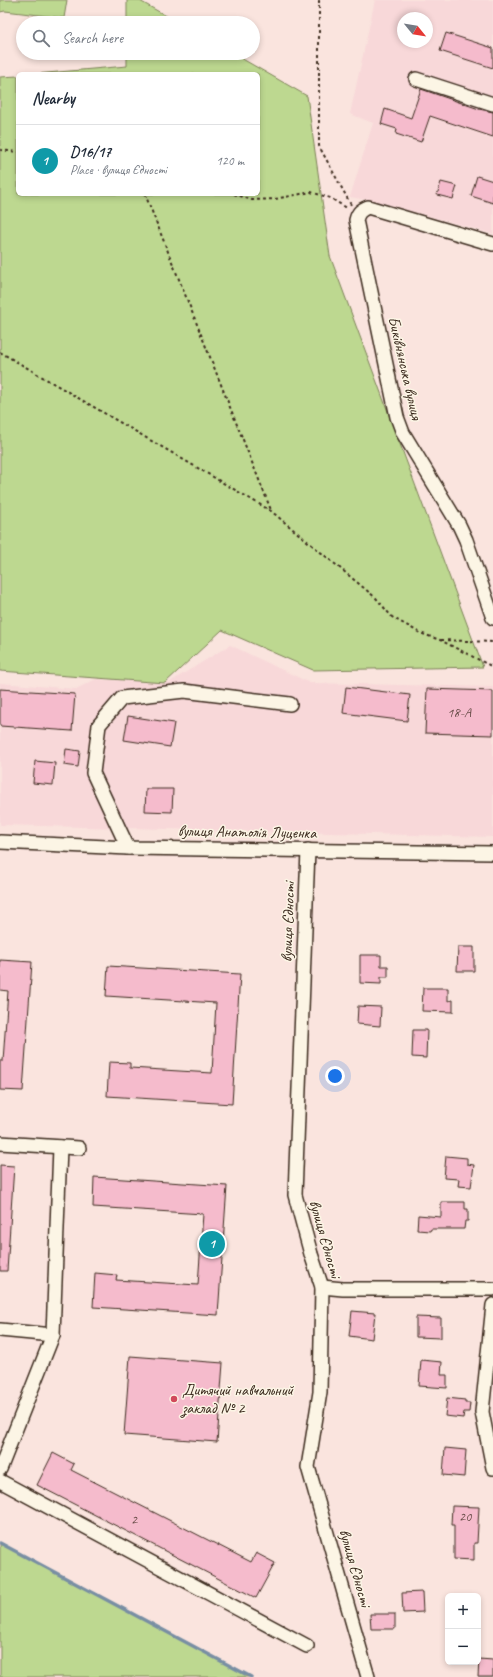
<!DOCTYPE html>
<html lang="en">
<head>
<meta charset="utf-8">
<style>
	body { margin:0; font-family:Caveat,sans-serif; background:#f2f2f3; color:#1f2937 }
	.controls { position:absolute; right:12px; bottom:12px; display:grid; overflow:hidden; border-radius:6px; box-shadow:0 2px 6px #0003 }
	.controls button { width:36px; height:36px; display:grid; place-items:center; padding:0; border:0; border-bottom:1px solid #e0e1e3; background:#fff; color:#1f2937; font:20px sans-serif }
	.compass { position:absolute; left:397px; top:12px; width:36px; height:36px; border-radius:50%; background:#fff; box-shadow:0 2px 6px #0003; rotate:120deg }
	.you { position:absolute; left:335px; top:1076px; width:14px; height:14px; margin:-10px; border:3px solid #fff; border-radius:50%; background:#1a73e8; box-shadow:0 0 0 6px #1a73e833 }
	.badge { display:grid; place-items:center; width:26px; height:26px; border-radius:50%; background:#1a73e8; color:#fff; font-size:13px; font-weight:700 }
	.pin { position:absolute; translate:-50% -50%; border:2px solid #fff; box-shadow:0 1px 4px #0006 }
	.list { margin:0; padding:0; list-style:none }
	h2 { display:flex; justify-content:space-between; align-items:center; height:52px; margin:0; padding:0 16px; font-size:17px }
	h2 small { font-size:13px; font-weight:400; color:#747a83 }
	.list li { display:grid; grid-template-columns:26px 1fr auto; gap:12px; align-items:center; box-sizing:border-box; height:72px; padding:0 16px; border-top:1px solid #e0e1e3 }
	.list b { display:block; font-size:15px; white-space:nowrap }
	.list p { margin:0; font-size:13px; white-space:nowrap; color:#747a83 }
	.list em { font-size:13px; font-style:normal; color:#747a83 }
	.icon { flex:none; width:22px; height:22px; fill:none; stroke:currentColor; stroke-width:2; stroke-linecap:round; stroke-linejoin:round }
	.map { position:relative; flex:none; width:493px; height:1677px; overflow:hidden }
	.search { position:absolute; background:#fff; box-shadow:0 2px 6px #0003; left:16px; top:16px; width:244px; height:44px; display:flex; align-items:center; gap:10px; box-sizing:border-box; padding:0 14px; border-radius:22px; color:#747a83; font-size:15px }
	.panel { position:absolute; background:#fff; box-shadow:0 2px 6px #0003; left:16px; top:72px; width:244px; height:124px; border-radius:6px }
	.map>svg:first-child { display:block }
</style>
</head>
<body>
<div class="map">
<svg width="493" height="1677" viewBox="0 0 493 1677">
	<rect width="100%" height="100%" fill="#fae4de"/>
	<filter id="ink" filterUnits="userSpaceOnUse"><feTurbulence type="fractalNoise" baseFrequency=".025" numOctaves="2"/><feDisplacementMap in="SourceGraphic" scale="8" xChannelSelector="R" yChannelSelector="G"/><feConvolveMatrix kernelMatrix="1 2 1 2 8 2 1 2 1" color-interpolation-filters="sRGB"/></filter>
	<g filter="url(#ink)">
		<g fill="#f8d8d9" fill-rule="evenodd">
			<path d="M375,0h118v234l-115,-32 -28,-5 23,-74 -23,-9zM403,18h24v24h-24z"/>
			<path d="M230,645l80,38 183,4v150l-493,-12v-142l76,6 20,-10 74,3z"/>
		</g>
		<g fill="#bdd890" stroke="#7c8157">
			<path d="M0,0h67l-3,18 -59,-7 -5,1z"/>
			<path d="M127,0h11l41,23h-52z"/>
			<path d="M127,53h105l75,43 23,160 153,411 -170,3 -91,-40 -57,53 -165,-12v-594l18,-1v118h240v-120h-223l92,-8z"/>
			<path d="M0,1543l251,134h-251z"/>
		</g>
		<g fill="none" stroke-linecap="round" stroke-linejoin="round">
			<path stroke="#788ea3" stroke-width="3.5" d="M0,1543l251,134"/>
		</g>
		<g fill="#f5bbcc" stroke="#3b2a1e">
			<path d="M446,33l47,15v20l-53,-17z"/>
			<path d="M421,89l58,20 14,3v25l-63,-21 -9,26 -25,-8 1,-5 -16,-5 4,-15 26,9z"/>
			<path d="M477,176l16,5v22l-22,-7z"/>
			<path d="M441,182l16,4 -4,13 -16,-4z"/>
			<path d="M346,687l64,8 -3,26 -64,-8z"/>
			<path d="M0,689l75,5 -3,37 -72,-5z"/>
			<path d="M427,689l66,2v44l-68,-2z"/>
			<path d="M128,716l46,7 -4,24 -46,-7z"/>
			<path d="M66,749l14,2 -2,16 -14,-2z"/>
			<path d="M35,761l20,2 -2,22 -20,-2z"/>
			<path d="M146,789h27l-1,23 -27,-1z"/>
			<path d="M458,947h16v24h-17z"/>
			<path d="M360,955h21v11h7v11h-7v7l-21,-1z"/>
			<path d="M0,960l32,2 -9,129 -23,-1v-29h3l5,-70 -8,-1z"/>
			<path d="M108,966l132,8 -8,130 -125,-8 2,-34 21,1v5l82,5 4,-70 -110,-7z"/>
			<path d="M423,988h25v13l5,-1v12l-31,-1z"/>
			<path d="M358,1006l23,1 -1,19 -23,-2z"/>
			<path d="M413,1030h14l-1,28 -14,-1z"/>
			<path d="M446,1156l21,2v6l7,1 -3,22 -13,-1 1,-7 -15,-1z"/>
			<path d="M0,1165l14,1 -7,105h-7z"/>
			<path d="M94,1177l133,9 -9,129 -125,-8 2,-34 22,2 -1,5 82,5 5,-71 -110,-7z"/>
			<path d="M441,1202h24v7h3v12h-3l-1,8h-33l-1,2 -13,-1 1,-15 23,2z"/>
			<path d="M352,1311l23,2 -3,26 -23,-3z"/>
			<path d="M416,1317l25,1v20l-25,-1z"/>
			<path d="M130,1356l93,7 -6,79 -93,-7z"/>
			<path d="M421,1360l21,2 -1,13h6v13l-28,-2z"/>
			<path d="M447,1398l18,2v3h5l-1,9h-5l-1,6 -18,-2z"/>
			<path d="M445,1448l21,2 -2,27 -21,-2z"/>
			<path d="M53,1453l21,11 -3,6 180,92 5,-9 19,10 -19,35 -219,-113z"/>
			<path d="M452,1506l27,1 -2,36h-3v17l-20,-1v-34h-3z"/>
			<path d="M422,1592l1,20 -20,1 -1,-20z"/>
			<path d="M370,1614h25v15h-24z"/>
			<path d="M479,1659l14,1v17h-15z"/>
		</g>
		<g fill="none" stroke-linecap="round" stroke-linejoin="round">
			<defs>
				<g id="minor">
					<path d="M416,79l77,25"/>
					<path d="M493,244l-125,-37c-7,3 -10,5 -12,13l41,197 6,16 56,92 7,15 27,78"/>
					<path d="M0,842l128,6 365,5"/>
					<path d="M128,848l-35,-75 6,-48 23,-27 62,-7 106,13"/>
					<path d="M308,850l-13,345 16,59 11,33 -2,105 -12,75 60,210"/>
					<path d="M0,1143l79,5"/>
					<path d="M322,1287l21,2h150"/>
					<path d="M493,1305l-11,107 11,56"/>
					<path d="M0,1330l53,5"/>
					<path d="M0,1469l53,-134 7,-188"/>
					<path d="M0,1481l307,165"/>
				</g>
			</defs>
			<use href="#minor" stroke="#3b2a1e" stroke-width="16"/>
			<g stroke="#3b2a1e" stroke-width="2" stroke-dasharray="3 3" stroke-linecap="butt">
				<path d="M319,0v146l32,59"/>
				<path d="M0,150l18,2"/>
				<path d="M145,194l126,316"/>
				<path d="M234,194l18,6 23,-1 36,-7 19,6 17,10"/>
				<path d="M0,352l271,159 105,87 16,19 28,16 20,7 53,27"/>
				<path d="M441,640l52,2"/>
			</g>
			<use href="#minor" stroke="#fcf5e5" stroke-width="13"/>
		</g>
	</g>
	<circle fill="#d1495b" stroke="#fcf5e5" stroke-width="1.5" cx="174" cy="1399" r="4"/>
	<g text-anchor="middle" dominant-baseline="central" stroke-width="3" stroke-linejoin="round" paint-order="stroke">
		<g font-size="14" fill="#6a4e4a">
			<text x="459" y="712">18-А</text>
			<text x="465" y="1516">20</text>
			<text x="134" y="1519">2</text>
		</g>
		<g font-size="16" fill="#3b2a1e" stroke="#fcf5e5">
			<text transform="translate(405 368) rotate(77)">Биківнянська вулиця</text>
			<text transform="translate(247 832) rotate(1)">вулиця Анатолія Луценка</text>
			<text transform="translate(288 922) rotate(-88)">вулиця Єдності</text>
			<text transform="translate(325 1239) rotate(74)">вулиця Єдності</text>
			<text transform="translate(355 1568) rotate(74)">вулиця Єдності</text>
		</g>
		<g font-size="16" fill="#3b2a1e" stroke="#fcf5e5" text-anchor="start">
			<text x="182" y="1390">Дитячий навчальний<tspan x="182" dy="18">заклад № 2</tspan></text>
		</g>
	</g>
</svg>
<div class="controls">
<button>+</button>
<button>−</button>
</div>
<svg class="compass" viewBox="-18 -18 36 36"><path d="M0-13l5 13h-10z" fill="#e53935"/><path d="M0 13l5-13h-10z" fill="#747a83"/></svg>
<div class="you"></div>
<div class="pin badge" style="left:212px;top:1244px;background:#0f9aa8">1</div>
<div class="search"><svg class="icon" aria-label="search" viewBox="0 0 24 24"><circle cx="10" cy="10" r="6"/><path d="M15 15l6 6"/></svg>Search here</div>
<section class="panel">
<h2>Nearby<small></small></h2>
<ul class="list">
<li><span class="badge" style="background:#0f9aa8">1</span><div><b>D16/17</b><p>Place · вулиця Єдності</p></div><em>120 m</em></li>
</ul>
</section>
</div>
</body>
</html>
